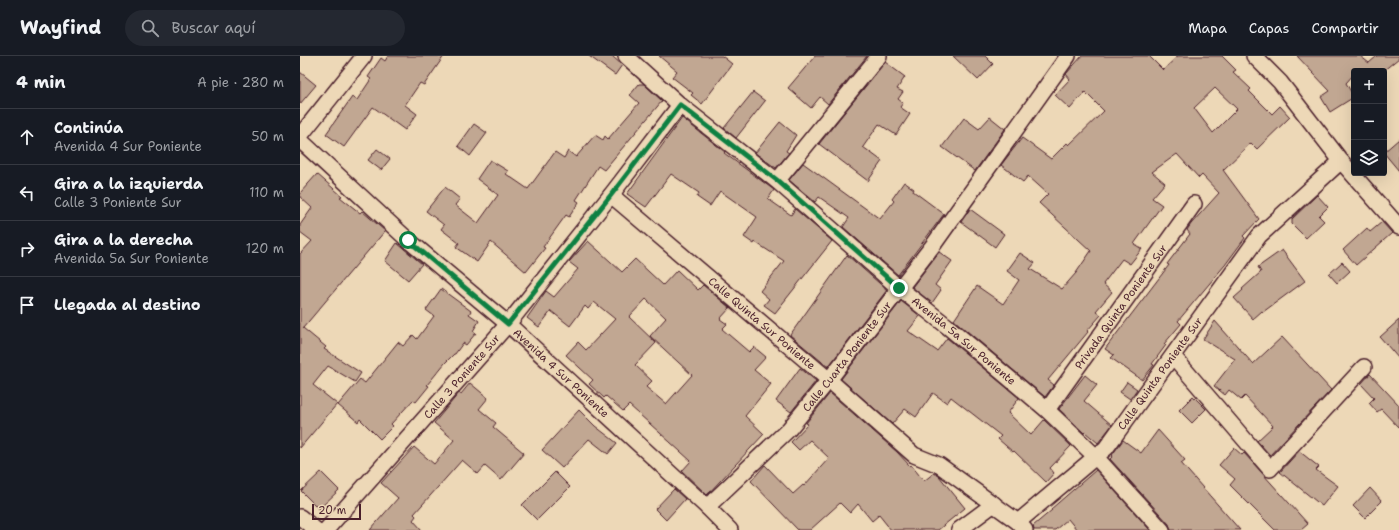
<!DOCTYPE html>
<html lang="es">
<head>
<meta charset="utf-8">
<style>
	body { margin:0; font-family:"Shantell Sans",sans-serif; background:#242831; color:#f1f3f6 }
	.controls { position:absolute; right:12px; top:12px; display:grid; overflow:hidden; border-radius:4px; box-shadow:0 4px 16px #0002 }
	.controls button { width:36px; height:36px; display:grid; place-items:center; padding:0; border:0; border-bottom:1px solid #363941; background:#171b24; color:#f1f3f6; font:20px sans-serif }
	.scale { position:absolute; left:12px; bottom:10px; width:49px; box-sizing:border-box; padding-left:4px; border:2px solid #4a1f2b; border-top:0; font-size:11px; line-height:14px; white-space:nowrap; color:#4a1f2b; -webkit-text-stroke:3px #edd8b7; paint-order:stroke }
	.stop { position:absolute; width:12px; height:12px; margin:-9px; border:3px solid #0b8043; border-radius:50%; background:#fff }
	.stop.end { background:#0b8043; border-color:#fff; box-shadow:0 1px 4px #0008 }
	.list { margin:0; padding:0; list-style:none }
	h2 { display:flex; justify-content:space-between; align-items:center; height:52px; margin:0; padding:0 16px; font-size:17px }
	h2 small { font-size:13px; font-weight:400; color:#9ea1a6 }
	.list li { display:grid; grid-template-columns:26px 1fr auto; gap:12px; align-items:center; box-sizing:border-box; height:56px; padding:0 16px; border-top:1px solid #363941 }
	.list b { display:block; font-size:15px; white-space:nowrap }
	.list p { margin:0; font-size:13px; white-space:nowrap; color:#9ea1a6 }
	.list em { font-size:13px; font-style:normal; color:#9ea1a6 }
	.icon { flex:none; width:22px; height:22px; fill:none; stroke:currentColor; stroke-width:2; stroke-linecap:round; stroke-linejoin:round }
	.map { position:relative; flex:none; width:1099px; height:474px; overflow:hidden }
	header { display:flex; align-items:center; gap:24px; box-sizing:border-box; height:56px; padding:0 20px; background:#171b24; border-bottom:1px solid #363941 }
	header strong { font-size:19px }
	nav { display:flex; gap:22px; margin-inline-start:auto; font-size:14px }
	.search { width:280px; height:36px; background:#242831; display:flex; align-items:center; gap:10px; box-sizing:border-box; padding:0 14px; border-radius:22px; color:#9ea1a6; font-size:15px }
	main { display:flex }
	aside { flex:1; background:#171b24 }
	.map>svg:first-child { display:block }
</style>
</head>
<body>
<header>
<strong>Wayfind</strong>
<div class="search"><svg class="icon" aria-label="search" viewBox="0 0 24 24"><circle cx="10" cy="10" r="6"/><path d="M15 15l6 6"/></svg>Buscar aquí</div>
<nav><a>Mapa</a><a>Capas</a><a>Compartir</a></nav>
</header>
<main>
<aside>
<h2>4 min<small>A pie · 280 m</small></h2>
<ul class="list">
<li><svg class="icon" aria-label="ahead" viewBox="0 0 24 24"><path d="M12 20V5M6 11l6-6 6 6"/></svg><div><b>Continúa</b><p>Avenida 4 Sur Poniente</p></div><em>50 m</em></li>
<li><svg class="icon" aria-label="left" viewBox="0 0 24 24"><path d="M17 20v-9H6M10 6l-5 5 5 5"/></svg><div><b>Gira a la izquierda</b><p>Calle 3 Poniente Sur</p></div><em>110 m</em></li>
<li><svg class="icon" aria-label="right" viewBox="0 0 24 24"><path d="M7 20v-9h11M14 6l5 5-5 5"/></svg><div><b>Gira a la derecha</b><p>Avenida 5a Sur Poniente</p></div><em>120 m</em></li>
<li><svg class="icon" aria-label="arrive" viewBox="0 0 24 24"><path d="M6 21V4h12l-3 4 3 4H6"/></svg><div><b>Llegada al destino</b></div></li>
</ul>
</aside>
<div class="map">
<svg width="1099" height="474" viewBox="0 0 1099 474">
	<rect width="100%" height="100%" fill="#edd8b7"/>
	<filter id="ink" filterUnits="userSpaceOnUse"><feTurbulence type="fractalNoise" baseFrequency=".025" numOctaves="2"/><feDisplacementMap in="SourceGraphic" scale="8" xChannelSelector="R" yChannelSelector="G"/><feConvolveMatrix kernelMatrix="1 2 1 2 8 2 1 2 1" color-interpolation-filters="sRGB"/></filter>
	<g filter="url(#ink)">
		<g fill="#c1a792" stroke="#4a1f2b" fill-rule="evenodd">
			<path d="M88,0h56l-20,29 -4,-2 -15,22 12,9 -12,16 -32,-23 -29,40 -18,-13 26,-37 5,3 14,-21 -3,-2 13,-19 4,3z"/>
			<path d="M289,0h23l10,9 -7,10z"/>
			<path d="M359,0h63l10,8 -30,40 -11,-9 2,-2 -21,-16 5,-6z"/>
			<path d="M515,0h52l-39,48 -8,-7 -9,11 -23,-20z"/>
			<path d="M653,0h32l8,8 -15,16z"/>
			<path d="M782,0h67l14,14 15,-14h44l14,14 -3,2 18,17 -2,2 23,23 8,-8 10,11 -33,32 -6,-6 -28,27 36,49 -16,17 2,2 -20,27 -47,56 3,3 -17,20 2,1 -14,19 2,1 -12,15 -31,-22 3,-3 -9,-6 64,-84 -2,-1 23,-30 -3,-4 4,-6 28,-31 -17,-18 -3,3 -22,-24 -25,18 13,11 -13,15 10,7 -28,39 8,5 -12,15 -8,-5 -19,25 9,8 -16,19 5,4 -14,16 1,1 -40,48 6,5 -9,12 -91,-77 23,-34 26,18 16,-24 -12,-9 13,-18 15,10 -5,6 32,20 14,-16 15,-22 -52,-48 9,-9 -20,-18 -5,6 -22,-17 21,-27 29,21 16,-16 2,2 35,-34 -19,-19 -15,17 -15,-14 15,-16 -4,-5zM915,32l22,21 -24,24 -19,-25z"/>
			<path d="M997,0h63l9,7 8,-7h22v2l-16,13h-29v3l-8,9 8,14 -24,15 -9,-15 9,-6z"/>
			<path d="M585,6l20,15 -8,12 6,3 -5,7 5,4 -3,4 10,7 -14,21 -17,-11 -16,23 19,14 -14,20 -49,-37z"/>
			<path d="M0,16l16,13 -16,19z"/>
			<path d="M339,28h5l18,17 -58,69 -6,-4 -22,34 3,2 -10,15 -3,-2 -23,32 2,1 -19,24 -35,-30 -14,20 -21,-15 3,-4 -18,-14 3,-4 -18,-14 19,-24 15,12 -5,6 23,18 20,-28 -21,-16 13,-19 18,11 -2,3 22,15 27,-37 9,6 4,-7 8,6 19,-22 8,5 2,-4 3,3 31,-36 -9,-8z"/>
			<path d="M453,36l12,9 -29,37 -12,-10z"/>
			<path d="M690,61l15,12 -30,42 -33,-24 22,-29 15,11z"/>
			<path d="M382,62l43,34 -1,1 50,37 -6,9 23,16 4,-6 37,32 -57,72 -11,-8 5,-6 -9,-8 24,-30 -29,-19 -1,2 -10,-7 13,-20 -37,-26 -10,15 -13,-9 2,-4 -28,-19 -25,33 -19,-13z"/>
			<path d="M480,66l16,13 -10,16 3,2 -13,15 -21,-15z"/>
			<path d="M174,68l13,9 -17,23 -12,-10z"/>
			<path d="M1099,83v32l-15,-18v-1z"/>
			<path d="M77,93l13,10 -9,11 -13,-10z"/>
			<path d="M503,107l77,56 14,-18 -2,-2 12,-17 10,7 -1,2 31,23 -46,61 -55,-48 6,-9 -30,-21 -4,5 -26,-22z"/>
			<path d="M17,118l25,22 -2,1 20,16 2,-2 23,20 -82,97 23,19 -2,2 37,24 -6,9 -27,-16 -15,19 24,19 -37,44v-194l12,-13 -12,-9v-7l12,-17 -12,-11v-4z"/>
			<path d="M1017,139l11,12 -9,9 5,5 -18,17 -14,-14v-5z"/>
			<path d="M670,153l34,25 -9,13 -34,-25z"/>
			<path d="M1082,166l10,11 -36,32 -13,-15 24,-22 3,4z"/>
			<path d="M288,185l34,31 13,-13 28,26 14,-15 21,20 5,-5 27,23 -10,11 7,5 -5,5 27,23 5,-5 12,10 -12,13 17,14 -26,32 19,18 -57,61 -25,-24 9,-10 -62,-56 -6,6 -17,-15 -2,2 -15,-14 4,-4 -27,-25 12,-13 8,8 29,-31 -21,-17 -6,7 -3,-3 -15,20 -19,-15 -12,16 -12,-9 19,-27 8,6 24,-28 -9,-7zM346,243l20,19 -16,18 42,39 -26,29 -20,-17 6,-6 -17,-16 21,-22 -27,-26z"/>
			<path d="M97,187l25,21 -14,16 -23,-19z"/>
			<path d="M982,194l23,31 -42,31 -1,-1 -9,8 -19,-21 9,-8 -1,-1 19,-17 -3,-5z"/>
			<path d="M639,196l13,9 -17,24 6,5 -9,13 -20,-16z"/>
			<path d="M547,199l40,35 -59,77 -38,-32z"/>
			<path d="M1042,206l8,9 -13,12 -8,-9z"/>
			<path d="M141,233l30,22 -2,3 10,7 -6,10 3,2 -10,12 -3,-2 -8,11h-1l-9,9 -18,22 2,1 -13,16 -3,-2 -22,24 2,2 -13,13 -20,-20 -2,3 -20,-17 22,-26 5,4 33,-41 5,4 10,-11 4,4 17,-23 -8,-6z"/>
			<path d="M601,245l19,15 -12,15 29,20 10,-13 72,60 -11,15 23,22 13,-15 27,26 -21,22 4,5 -8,9 -32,-31 -1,1 -15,-13 3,-3 -50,-39 -4,6 -14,-10 -17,24 -11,-8 -13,15 -51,-45z"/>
			<path d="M1099,264v39l-19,-22z"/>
			<path d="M915,265l38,43 29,-27 49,53 -61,65 -13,-14 16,-15 -28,-30 -4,4 -12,-10 -4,5 -11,-9 21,-27 -32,-20z"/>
			<path d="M500,312l16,13 -25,31 -15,-11z"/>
			<path d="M1070,318l29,31v23l-18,-19 -4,3 -8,-9 5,-5 -13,-14z"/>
			<path d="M785,319l12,10 -13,16 28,24 -14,18 -13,-11 -1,1 -25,-24z"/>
			<path d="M827,326l10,7 -7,10 -10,-7z"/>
			<path d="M170,327l18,15 -9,11 17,14 -3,4 31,26 -23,27 -16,-14 -7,8 -16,-14 -48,54 2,2 -3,4 9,10h-52l28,-32 -17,-15 33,-36 20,17 20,-24 -20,-17 25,-30 2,1z"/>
			<path d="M530,337l67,59 13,14 1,-1 13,16 10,-8 5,3 26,32 -27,22h-47l-12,-15 -7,6 -14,-17 -8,9 -10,-10 -30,27h-12l-47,-49 14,-16 28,29 10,-9 1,1 25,-28 -19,-18 -11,10 -8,-8 17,-18 -2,-1z"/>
			<path d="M893,340l13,13 -14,14 -13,-13z"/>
			<path d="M279,354l16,16 22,17 -9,11 -19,-15 -27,29 -20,-18z"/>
			<path d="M858,374l27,30 -4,3 59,67h-69l-2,-6 -59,-65 3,-3 -1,-1 11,-15 18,13z"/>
			<path d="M934,392l8,7 2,-2 64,71 -7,6h-26l-45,-45 5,-6 -16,-14z"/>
			<path d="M999,395l20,16 -3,3 22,16 -16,20 -42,-34z"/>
			<path d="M796,414l54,60h-73l-9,-11 -13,11h-21l-1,-4 19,-16 -1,-1z"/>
			<path d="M21,416l18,18 -20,19 -18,-18z"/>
			<path d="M255,416l15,15 -33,33 -15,-15z"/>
			<path d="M1070,432l12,13 -17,17 -12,-12z"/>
			<path d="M374,433l11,10 -19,21 -11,-11z"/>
		</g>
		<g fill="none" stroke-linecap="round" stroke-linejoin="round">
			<defs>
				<g id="minor">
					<path id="s1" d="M326,0l54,49 97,76 122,107 48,38 100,84 48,46 67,74"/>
					<path d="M954,0l26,26 61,79 58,66"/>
					<path d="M0,80l64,-80"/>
					<path id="s2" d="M0,84l108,100 100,84 199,183 23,23"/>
					<path d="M477,125l102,-125"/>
					<path id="s3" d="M311,139l218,185 85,75 25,10 79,57 7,8"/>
					<path d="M873,300l97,113 94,-102"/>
					<path id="s4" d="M747,354l147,-206"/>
					<path id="s5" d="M407,451l82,-78 40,-49 105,-136 134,-188"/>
					<path d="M0,461l16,13"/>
					<path id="s6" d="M718,466l88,-74 153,-212 82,-75"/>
					<path id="s7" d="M26,474l182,-206 103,-129 69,-90"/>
					<path d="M659,474l35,-26"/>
				</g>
			</defs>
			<use href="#minor" stroke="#4a1f2b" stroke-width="18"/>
			<use href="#minor" stroke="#edd8b7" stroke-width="15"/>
		</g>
	</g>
	<g fill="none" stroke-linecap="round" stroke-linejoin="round" filter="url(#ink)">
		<path stroke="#0b8043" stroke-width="5" d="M108,184l100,84 103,-129 69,-90 98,76 121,107"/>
	</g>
	<g text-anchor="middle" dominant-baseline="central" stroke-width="3.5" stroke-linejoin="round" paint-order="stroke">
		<g font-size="11" fill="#4a1f2b" stroke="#edd8b7">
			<text stroke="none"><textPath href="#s4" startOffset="127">Privada Quinta Poniente Sur</textPath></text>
			<text stroke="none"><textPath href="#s3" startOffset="198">Calle Quinta Sur Poniente</textPath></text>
			<text stroke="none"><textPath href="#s1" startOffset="442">Avenida 5a Sur Poniente</textPath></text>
			<text stroke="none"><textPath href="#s5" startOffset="206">Calle Cuarta Poniente Sur</textPath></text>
			<text stroke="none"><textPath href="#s2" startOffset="350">Avenida 4 Sur Poniente</textPath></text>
			<text stroke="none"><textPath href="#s6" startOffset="207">Calle Quinta Poniente Sur</textPath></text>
			<text stroke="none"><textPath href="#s7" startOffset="205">Calle 3 Poniente Sur</textPath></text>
		</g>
	</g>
</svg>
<div class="controls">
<button>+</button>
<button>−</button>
<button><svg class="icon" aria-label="layers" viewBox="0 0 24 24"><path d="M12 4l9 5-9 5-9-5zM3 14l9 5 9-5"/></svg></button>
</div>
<div class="scale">20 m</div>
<div class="stop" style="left:108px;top:184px"></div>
<div class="stop end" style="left:599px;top:232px"></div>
</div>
</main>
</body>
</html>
